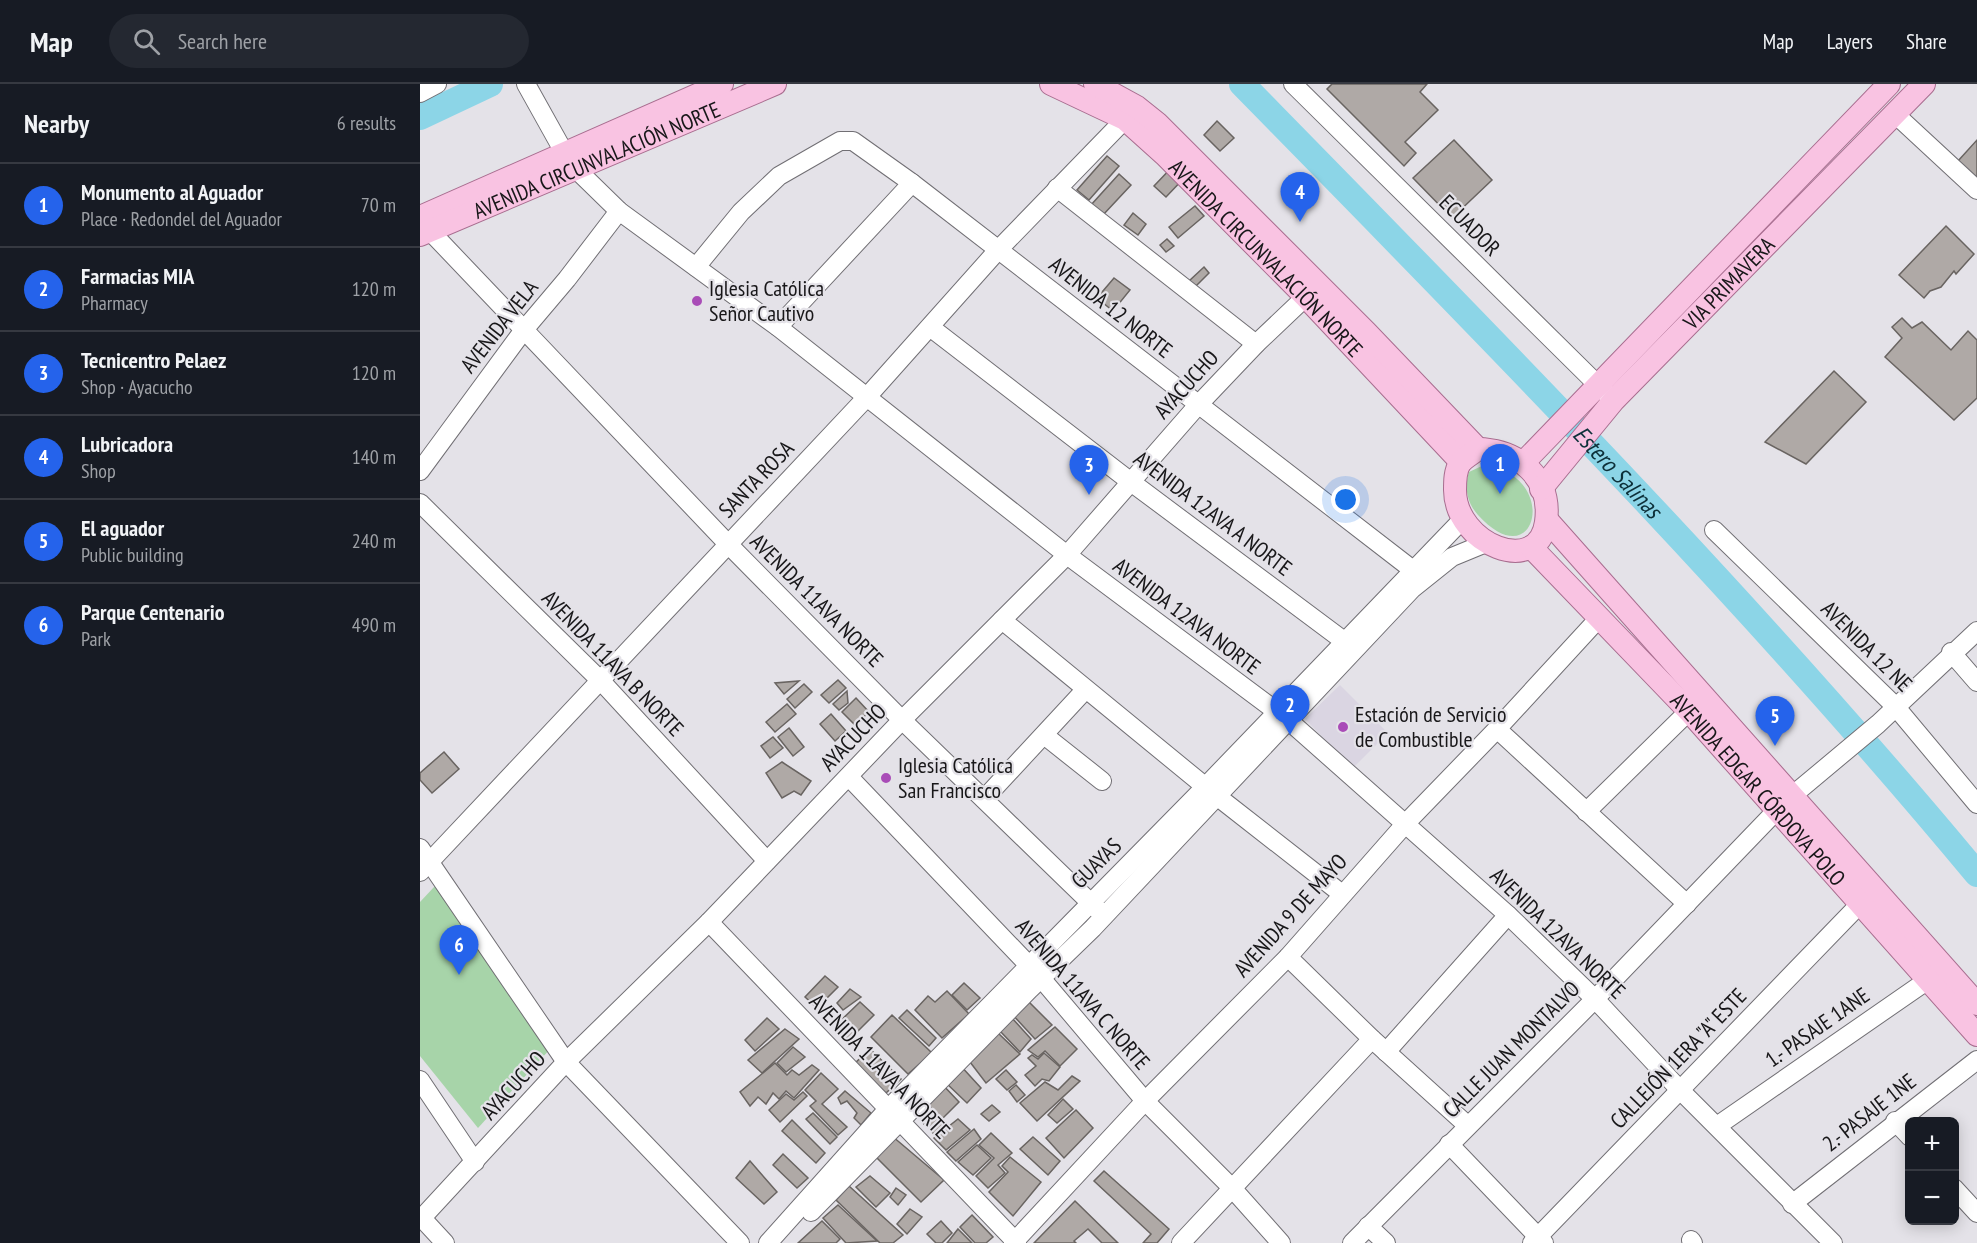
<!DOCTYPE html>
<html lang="en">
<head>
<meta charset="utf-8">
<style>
	body { margin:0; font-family:"PT Sans Narrow",sans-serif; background:#242831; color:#f1f3f6 }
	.controls { position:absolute; right:18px; bottom:18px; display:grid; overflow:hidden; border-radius:9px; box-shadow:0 3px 15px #0003 }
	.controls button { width:54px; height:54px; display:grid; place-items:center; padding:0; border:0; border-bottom:2px solid #363941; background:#171b24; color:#f1f3f6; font:30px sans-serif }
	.you { position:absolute; left:926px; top:416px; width:21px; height:21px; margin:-15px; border:4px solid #fff; border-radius:50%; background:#1a73e8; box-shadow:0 0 0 9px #1a73e833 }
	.badge { display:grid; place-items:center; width:39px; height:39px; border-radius:50%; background:#2563eb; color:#fff; font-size:20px; font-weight:700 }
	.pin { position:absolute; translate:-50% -50px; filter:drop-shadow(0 2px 3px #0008) }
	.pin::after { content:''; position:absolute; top:32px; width:21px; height:18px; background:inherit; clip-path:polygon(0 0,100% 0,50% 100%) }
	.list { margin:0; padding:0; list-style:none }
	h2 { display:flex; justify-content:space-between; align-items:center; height:78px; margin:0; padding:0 24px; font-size:26px }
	h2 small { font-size:20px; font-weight:400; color:#9ea1a6 }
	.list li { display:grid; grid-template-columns:39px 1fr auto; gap:18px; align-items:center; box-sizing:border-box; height:84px; padding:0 24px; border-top:2px solid #363941 }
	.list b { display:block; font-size:22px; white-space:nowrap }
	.list p { margin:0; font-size:20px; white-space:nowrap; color:#9ea1a6 }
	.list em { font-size:20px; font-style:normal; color:#9ea1a6 }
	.icon { flex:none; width:33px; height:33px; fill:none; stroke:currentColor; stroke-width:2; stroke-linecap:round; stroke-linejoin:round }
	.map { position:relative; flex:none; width:1557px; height:1159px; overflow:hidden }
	header { display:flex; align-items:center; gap:36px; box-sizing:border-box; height:84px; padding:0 30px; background:#171b24; border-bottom:2px solid #363941 }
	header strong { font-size:28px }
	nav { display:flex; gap:33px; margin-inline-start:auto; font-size:21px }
	.search { width:420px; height:54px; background:#242831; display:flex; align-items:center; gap:15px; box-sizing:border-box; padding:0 21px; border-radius:33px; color:#9ea1a6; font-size:22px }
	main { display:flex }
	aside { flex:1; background:#171b24 }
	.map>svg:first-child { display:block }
</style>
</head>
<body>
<header>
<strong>Map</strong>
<div class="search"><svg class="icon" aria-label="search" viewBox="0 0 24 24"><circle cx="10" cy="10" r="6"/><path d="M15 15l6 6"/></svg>Search here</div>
<nav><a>Map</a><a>Layers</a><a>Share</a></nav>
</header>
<main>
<aside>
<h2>Nearby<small>6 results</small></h2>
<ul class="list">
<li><span class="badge">1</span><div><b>Monumento al Aguador</b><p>Place · Redondel del Aguador</p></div><em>70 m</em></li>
<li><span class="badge">2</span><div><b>Farmacias MIA</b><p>Pharmacy</p></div><em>120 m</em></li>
<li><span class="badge">3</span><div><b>Tecnicentro Pelaez</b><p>Shop · Ayacucho</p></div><em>120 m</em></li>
<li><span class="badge">4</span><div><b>Lubricadora</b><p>Shop</p></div><em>140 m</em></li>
<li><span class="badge">5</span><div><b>El aguador</b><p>Public building</p></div><em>240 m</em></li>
<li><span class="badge">6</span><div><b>Parque Centenario</b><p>Park</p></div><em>490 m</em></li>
</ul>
</aside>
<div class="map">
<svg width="1557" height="1159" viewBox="0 0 1557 1159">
	<rect width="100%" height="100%" fill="#e4e2e8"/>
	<path fill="#dad5e2" d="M920,601l48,48 -35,35 -48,-49z"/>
	<g fill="#a7d4a9">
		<path d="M1064,381c77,10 53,115 -6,50 -11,-12 -14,-28 -9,-43z"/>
		<path d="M15,802l116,162 -73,80 -58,-72v-154z"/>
	</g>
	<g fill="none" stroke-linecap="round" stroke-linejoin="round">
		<g stroke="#8cd5e7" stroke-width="26">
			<path id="s1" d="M822,0c252,257 505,513 735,790"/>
			<path d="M0,33l70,-33"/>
		</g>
	</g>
	<g fill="#afa9a6" stroke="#696461" stroke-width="1.5">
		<path d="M912,0h95l-7,8 18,18 -33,32 11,11 -12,13 -77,-77z"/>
		<path d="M797,37l17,17 -14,13 -16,-16z"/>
		<path d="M1034,56l38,40 -40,38 -39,-40z"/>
		<path d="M1557,56v39l-19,-18z"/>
		<path d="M687,72l12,10 -30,34 -12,-10z"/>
		<path d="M754,81l12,11 -20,21 -12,-11z"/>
		<path d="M699,90l12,11 -28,30 -12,-10z"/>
		<path d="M775,122l9,10 -26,22 -9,-11z"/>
		<path d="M713,129l13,11 -8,11 -14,-10z"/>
		<path d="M1526,142l28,28 -18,20 -2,-3 -13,16 -11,4 -6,7 -25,-23z"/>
		<path d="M747,155l7,7 -8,6 -6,-7z"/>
		<path d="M784,183l5,6 -14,14 -6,-6z"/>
		<path d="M694,194l16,12 -17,21 -16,-13z"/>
		<path d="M1482,234l10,10 10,-6 29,28 17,-19 9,9v58l-23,22 -69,-63 17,-19 -10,-11z"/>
		<path d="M1414,287l32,31 -60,62 -41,-22z"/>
		<path d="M418,596l8,8 -17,15 -8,-8z"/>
		<path d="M379,597l-15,13 -9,-11z"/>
		<path d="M384,600l8,8 -17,16 -8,-9z"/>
		<path d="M427,607l1,12 -9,7 -6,-6z"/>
		<path d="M436,614l13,14 -14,13 -13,-13z"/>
		<path d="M367,620l9,10 -21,18 -9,-10z"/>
		<path d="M411,630l15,17 -11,10 -15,-17z"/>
		<path d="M369,644l15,19 -11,9 -15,-19z"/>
		<path d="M353,653l10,11 -13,10 -9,-12z"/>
		<path d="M24,668l15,17 -27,24 -12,-13v-7z"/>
		<path d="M362,678l29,19 -10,14 -7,-4 -12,7 -16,-25z"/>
		<path d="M405,892l13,11 -21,21 -12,-11z"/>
		<path d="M544,899l16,15 -13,12 -15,-15z"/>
		<path d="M430,905l11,8 -18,13 -6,-7z"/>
		<path d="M527,907l22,23 -27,24 -27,-28 13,-14 7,6z"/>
		<path d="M606,915l26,26 -17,14 -23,-25z"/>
		<path d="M440,918l14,13 -25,25 -14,-14z"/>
		<path d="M487,926l29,28 -7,8 -30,-28z"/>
		<path d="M472,931l40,38 -24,21 -37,-37z"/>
		<path d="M347,934l12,11 -24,22 -10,-11z"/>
		<path d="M592,934l19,21 -11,13 -20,-21z"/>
		<path d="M635,943l22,22 -17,17 -15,-15 -7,6 -10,-7z"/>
		<path d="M365,945l14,10 -37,34 -14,-13z"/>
		<path d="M578,949l22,21 -34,29 -16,-21z"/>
		<path d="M373,963l12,10 -19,15 -9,-9z"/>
		<path d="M450,965l31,30 -15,14 -32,-29z"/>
		<path d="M624,969l16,14 -11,14 -7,-2 -7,7 -10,-11 11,-9 -8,-8 4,-3 6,4z"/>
		<path d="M355,979l12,12 5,-5 7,5 13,-10 7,5 -25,28 -8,-7 -7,8 -6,-6 -7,11 -8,-7 -8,9 -10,-14z"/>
		<path d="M539,980l22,24 -14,15 -23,-22z"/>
		<path d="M586,986l11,12 -10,8 -11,-11z"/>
		<path d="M401,989l17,16 -16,15 25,23 -9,8 -28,-29 6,-5 -11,-11z"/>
		<path d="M652,992l8,5 -43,40 -17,-18 25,-21 13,8z"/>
		<path d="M521,999l18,19 -17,17 -18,-19z"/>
		<path d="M596,1001l9,10 -8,7 -8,-11z"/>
		<path d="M425,1007l26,22 -10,12 -7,-7 3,-5 -10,-12 -6,3 -3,-6z"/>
		<path d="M383,1008l4,4 -27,26 -11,-12 17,-16 8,6z"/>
		<path d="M643,1015l10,10 -16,14 -9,-8z"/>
		<path d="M572,1021l8,7 -11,9 -8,-7z"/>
		<path d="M656,1026l17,18 -29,30 -18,-20z"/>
		<path d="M512,1028l14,12 -12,10 -12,-12z"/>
		<path d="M393,1029l24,24 -7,7 -24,-25z"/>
		<path d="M538,1035l12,11 -24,20 -12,-12z"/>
		<path d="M372,1036l33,33 -9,10 -34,-32z"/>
		<path d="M554,1045l7,10 -25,22 -9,-9z"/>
		<path d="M571,1049l21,20 -14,12 7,8 -17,15 -12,-12 18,-18 -15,-13z"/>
		<path d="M472,1052l52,44 -23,22 -47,-47z"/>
		<path d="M613,1053l27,24 -12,14 -28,-26z"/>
		<path d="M557,1061l14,13 -18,17 -15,-13z"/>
		<path d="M363,1070l25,24 -11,10 -24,-23z"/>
		<path d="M590,1073l31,25 -28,34 -24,-24 19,-20 -6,-6z"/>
		<path d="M330,1077l27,31 -13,12 -28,-26z"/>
		<path d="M684,1087l65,58 -12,14h-14l8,-9 -57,-53z"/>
		<path d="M450,1092l20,17 -14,14 -20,-20z"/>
		<path d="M429,1102l54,49 -10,8h-13l-44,-43z"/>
		<path d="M476,1104l10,7 -8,10 -8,-8z"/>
		<path d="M655,1117l43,42h-16l-14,-14 -14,12 2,2h-42z"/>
		<path d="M418,1121l39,36 -31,2 -23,-25z"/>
		<path d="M490,1125l12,8 -15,17 -10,-10z"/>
		<path d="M552,1131l21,22 -7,6h-11l-15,-16z"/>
		<path d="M402,1137l18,18 -4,4h-38z"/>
		<path d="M521,1137l11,12 -10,10h-6l-9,-9z"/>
		<path d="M538,1145l14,14h-25z"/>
	</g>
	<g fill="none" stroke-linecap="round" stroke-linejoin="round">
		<defs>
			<g id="minor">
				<path d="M106,0l39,70 12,16 42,41 159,116 289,228 221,165 220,195 87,84 85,91 153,153"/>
				<path d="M873,0l315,311"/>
				<path d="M0,9l17,-9"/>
				<path d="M1475,30l82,76"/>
				<path d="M637,104l199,156"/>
				<path d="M10,147l298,313 174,176 196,190"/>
				<path d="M276,183l45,-55 38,-36 61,-35h13l59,42 510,394"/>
				<path d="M358,243l134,-144"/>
				<path d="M510,243l201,155 213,159 6,7"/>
				<path d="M0,387l103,-140 44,-52 52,-68"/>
				<path d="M0,419l181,178 166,180"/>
				<path d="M1294,446l181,176 82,98"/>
				<path d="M582,536l216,177 124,97"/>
				<path d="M1531,568l26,30"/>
				<path d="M1077,645l190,175"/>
				<path d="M624,651l58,46"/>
				<path d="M429,693l192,201 104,123 87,87 49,55"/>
				<path d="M1373,711l85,-71 99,-93"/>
				<path d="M564,715l101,-109"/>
				<path d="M1166,728l103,-101"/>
				<path d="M0,764l146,214 174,181"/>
				<path d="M0,788l446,-474 132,-148 134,-138"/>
				<path d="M289,838l308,321"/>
				<path d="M868,873l84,82 95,86"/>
				<path d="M966,968l122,-137"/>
				<path d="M0,996l55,82"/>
				<path d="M1475,1037l15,16"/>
				<path d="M1297,1042l221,-153"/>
				<path d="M1029,1060l95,99"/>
				<path d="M1534,1104l23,25"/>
				<path d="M1372,1120l185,-144"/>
				<path d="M391,1128l219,-223 63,-61 319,-339 40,-32 34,-14"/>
				<path d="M0,1132l25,27"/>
				<path d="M0,1136l146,-158 143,-140 193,-202 165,-165 131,-150 58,-61 58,-55"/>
				<path d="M948,1142l18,17"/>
				<path d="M1271,1156l2,3"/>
				<path d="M348,1159l120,-134 317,-322 257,-267"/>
				<path d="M593,1159l132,-142 143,-144 118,-134 91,-94 103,-112"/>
				<path d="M761,1159l191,-204"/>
				<path d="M932,1159l243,-244 182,-189"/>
				<path d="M1112,1159l327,-338"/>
			</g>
			<g id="major">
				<path id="s2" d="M631,0l74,35 40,36 140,141 156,166"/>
				<path d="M675,0l42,23 20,16 209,209 112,117"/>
				<path d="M0,133l302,-133"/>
				<path id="s3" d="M0,151l355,-151"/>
				<path d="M1058,365c41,1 74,29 68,73 -8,56 -91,22 -91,-32 0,-9 0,-19 5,-27 4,-5 13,-10 18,-14z"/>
				<path d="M1104,378l365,-378"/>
				<path id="s4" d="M1121,405l73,-89 310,-316"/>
				<path d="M1127,436l430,484"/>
				<path id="s5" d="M1111,463l158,164 288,324"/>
			</g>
		</defs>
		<use href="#minor" stroke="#716f74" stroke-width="20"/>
		<use href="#major" stroke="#a86d8f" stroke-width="24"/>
		<use href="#minor" stroke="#fff" stroke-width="18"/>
		<use href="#major" stroke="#f9c3e2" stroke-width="22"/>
	</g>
	<g fill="#a94cb7" stroke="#e4e2e8" stroke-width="2">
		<circle cx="277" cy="217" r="6"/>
		<circle cx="923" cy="643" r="6"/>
		<circle cx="466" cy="694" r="6"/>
	</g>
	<g text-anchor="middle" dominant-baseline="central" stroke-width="4.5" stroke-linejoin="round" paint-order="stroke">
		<g font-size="22" fill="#181719" stroke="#e4e2e8">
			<text stroke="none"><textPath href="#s3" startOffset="192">AVENIDA CIRCUNVALACIÓN NORTE</textPath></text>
			<text transform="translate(1050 141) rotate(45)">ECUADOR</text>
			<text stroke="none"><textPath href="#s2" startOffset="280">AVENIDA CIRCUNVALACIÓN NORTE</textPath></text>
			<text stroke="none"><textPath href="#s4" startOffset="279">VIA PRIMAVERA</textPath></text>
			<text transform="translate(691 223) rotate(38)">AVENIDA 12 NORTE</text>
			<text transform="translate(79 242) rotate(-52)">AVENIDA VELA</text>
			<text transform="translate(766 300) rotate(-48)">AYACUCHO</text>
			<text transform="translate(336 395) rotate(-46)">SANTA ROSA</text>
			<text transform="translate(793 429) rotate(37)">AVENIDA 12AVA A NORTE</text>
			<text transform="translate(397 516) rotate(45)">AVENIDA 11AVA NORTE</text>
			<text transform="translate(767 532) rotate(37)">AVENIDA 12AVA NORTE</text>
			<text transform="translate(1447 562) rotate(45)">AVENIDA 12 NE</text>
			<text transform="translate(193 579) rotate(46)">AVENIDA 11AVA B NORTE</text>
			<text transform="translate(433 653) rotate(-46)">AYACUCHO</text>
			<text stroke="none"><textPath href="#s5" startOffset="332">AVENIDA EDGAR CÓRDOVA POLO</textPath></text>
			<text transform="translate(676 779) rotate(-45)">GUAYAS</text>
			<text transform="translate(870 831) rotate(-48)">AVENIDA 9 DE MAYO</text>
			<text transform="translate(1138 849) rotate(44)">AVENIDA 12AVA NORTE</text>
			<text transform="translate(663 910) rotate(49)">AVENIDA 11AVA C NORTE</text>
			<text transform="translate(1397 943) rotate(-35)">1.- PASAJE 1ANE</text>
			<text transform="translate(1091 965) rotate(-45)">CALLE JUAN MONTALVO</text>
			<text transform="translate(1258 974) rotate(-46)">CALLEJÓN 1ERA "A" ESTE</text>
			<text transform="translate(460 982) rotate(46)">AVENIDA 11AVA A NORTE</text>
			<text transform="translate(93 1001) rotate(-48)">AYACUCHO</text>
			<text transform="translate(1449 1028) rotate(-38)">2.- PASAJE 1NE</text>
		</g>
		<g font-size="22" fill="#181719" stroke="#e4e2e8" text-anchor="start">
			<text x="289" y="204">Iglesia Católica<tspan x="289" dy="25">Señor Cautivo</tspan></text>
			<text x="935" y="630">Estación de Servicio<tspan x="935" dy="25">de Combustible</tspan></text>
			<text x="478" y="681">Iglesia Católica<tspan x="478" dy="25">San Francisco</tspan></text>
		</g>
		<g font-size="24" font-style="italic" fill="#0d3039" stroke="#e4e2e8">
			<text stroke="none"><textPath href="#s1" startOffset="540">Estero Salinas</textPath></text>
		</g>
	</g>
</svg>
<div class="controls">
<button>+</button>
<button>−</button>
</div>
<div class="you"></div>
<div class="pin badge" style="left:1080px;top:410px">1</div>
<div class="pin badge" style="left:870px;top:651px">2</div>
<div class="pin badge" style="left:669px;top:411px">3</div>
<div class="pin badge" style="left:880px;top:138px">4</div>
<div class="pin badge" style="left:1355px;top:662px">5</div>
<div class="pin badge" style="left:39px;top:891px">6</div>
</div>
</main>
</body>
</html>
